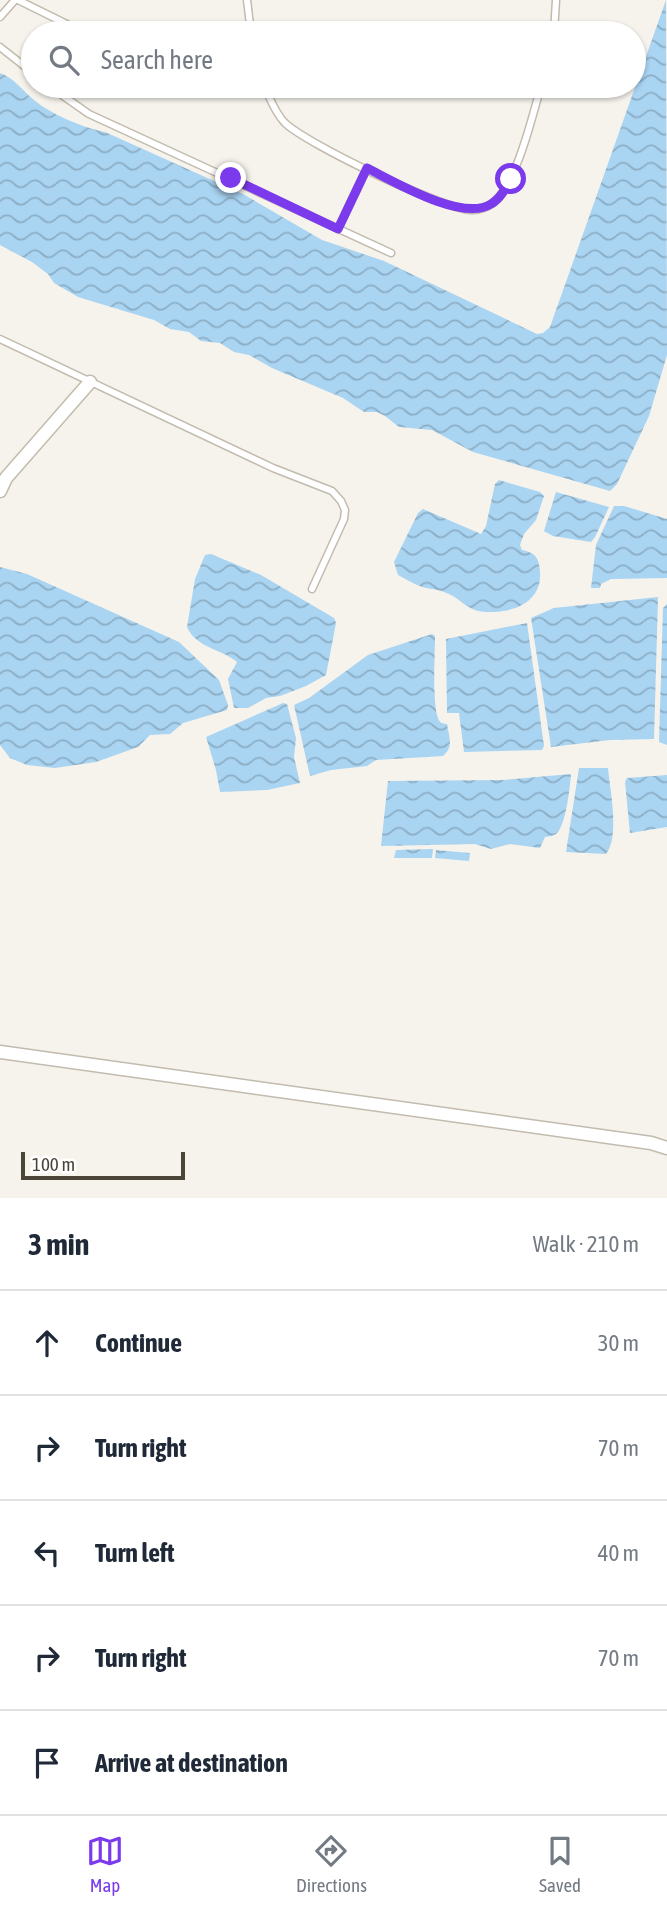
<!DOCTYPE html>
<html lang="en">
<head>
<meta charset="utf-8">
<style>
	body { margin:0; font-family:"Asap Condensed",sans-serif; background:#f2f2f3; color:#1f2937 }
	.scale { position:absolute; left:21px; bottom:18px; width:164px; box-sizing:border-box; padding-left:7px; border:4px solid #4b4439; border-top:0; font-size:19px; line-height:24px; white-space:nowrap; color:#4b4439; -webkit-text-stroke:5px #fff; paint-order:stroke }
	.stop { position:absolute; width:21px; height:21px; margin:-16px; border:5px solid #7c3aed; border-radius:50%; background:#fff }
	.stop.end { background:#7c3aed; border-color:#fff; box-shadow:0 2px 7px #0008 }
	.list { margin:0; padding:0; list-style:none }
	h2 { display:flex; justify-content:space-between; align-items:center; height:91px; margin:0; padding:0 28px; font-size:30px }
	h2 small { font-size:23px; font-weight:400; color:#747a83 }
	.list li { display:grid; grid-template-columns:46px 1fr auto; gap:21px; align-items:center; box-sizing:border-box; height:105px; padding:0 28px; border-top:2px solid #e0e1e3 }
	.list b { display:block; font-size:26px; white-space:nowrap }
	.list em { font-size:23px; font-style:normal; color:#747a83 }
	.icon { flex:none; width:38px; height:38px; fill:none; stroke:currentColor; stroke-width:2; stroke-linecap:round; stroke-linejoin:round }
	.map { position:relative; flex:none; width:667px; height:1198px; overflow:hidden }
	.search { position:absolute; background:#fff; box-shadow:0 2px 5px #0004; left:21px; right:21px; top:21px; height:77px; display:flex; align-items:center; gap:18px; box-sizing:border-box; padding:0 24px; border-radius:38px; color:#747a83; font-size:26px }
	.sheet { height:616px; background:#fff }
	nav { display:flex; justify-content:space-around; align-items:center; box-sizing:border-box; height:98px; border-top:2px solid #e0e1e3; background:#fff; font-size:19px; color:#747a83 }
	nav a { display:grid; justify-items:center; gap:4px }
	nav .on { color:#7c3aed }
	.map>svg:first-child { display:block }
</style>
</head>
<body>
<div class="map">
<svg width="667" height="1198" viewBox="0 0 667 1198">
	<defs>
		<pattern id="water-waves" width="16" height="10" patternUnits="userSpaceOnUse" patternTransform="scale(1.75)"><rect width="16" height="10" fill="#a9d4f2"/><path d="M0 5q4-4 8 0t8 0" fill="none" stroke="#8caec5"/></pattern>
	</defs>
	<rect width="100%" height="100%" fill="#f6f3ec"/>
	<g fill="url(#water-waves)">
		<path d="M666,0l1,355 -18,61 -32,68 -7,7 -137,-39 -41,-22 -33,-3 -14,-11 -8,-4h-13l-21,-14 -71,-30 -23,-13 -15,-3 -14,-9 -19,-2 -12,-9 -19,-3 -16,-9 -76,-23 -24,-14 -6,-9 -16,-12 -32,-17v-172c14,5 23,18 34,27 16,14 50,28 71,32l138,62 79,46 62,21 153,73 6,-1 7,-6z"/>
		<path d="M499,480l41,12 4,4 -8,24 -12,14 -4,11 2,5c14,3 17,8 18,22 2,30 -26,41 -53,40 -20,-1 -22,-10 -38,-18 -8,-4 -18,-5 -27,-7 -8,-3 -16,-8 -24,-12l-4,-13 24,-49 5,-4 58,25 5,-8 9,-42z"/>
		<path d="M556,492l53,15 -14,30 -4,5 -38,-6 -9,-5z"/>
		<path d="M614,506h10l43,13v59l-56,1 -10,5 -1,4h-9l5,-43z"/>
		<path d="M211,554l50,21 73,43 2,5 -10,52 -20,11 -26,10 -14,2 -18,10h-14l-6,-29 9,-17c-15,-13 -41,-14 -50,-35l8,-48 10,-24z"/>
		<path d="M0,567l27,7 152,68 40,38 9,25 -1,5 -44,13 -13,11 -20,1 -12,12 -42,15 -41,6 -28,-3 -17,-7 -10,-13z"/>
		<path d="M658,597l-4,142 -44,1 -59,7 -20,-129 23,-10z"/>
		<path d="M667,604v141l-8,-3 4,-134z"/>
		<path d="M527,623l17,123 -2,4 -78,2 -5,-39h-12l-1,-74z"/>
		<path d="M432,634l3,2c0,20 -3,66 3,82 2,6 4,5 9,6 2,13 7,23 -4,32l-67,4 -9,6 -36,4 -21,6 -16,-71 15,-7 59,-43z"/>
		<path d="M283,703l4,1 9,34 -2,19 6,26 -33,7 -47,2 -4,-22 -10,-33z"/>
		<path d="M579,768h29c2,22 12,69 -2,86l-40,-2z"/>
		<path d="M571,774c-1,13 -5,52 -15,60 -3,2 -7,2 -11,3l-5,11 -30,-4 -19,5 -16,-5 -94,2 7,-65 115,-1z"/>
		<path d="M667,775v52l-37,6 -5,-51 2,-4z"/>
		<path d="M433,849l-1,9h-38l2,-8z"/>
		<path d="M436,850l34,3 -1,8 -34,-3z"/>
	</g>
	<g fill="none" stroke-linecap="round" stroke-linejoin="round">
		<defs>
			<g id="lane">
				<path d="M18,0l67,33"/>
				<path d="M247,0l4,33"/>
				<path d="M0,17l15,-17"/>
				<path d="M554,33l2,-33"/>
				<path d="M0,47l33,26"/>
				<path d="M49,86l40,28 302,139"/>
				<path d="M264,86c6,12 11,27 21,37 22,21 158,87 188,87 6,0 15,-3 20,-7 24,-20 39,-86 48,-117"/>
				<path d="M338,229l29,-61"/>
				<path d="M0,339l273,129 59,23 9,10 4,9 -1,9 -32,70"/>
			</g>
			<g id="street">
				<path d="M0,491l6,-13 84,-96"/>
				<path d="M0,1052l651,91 16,5"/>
			</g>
		</defs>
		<use href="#lane" stroke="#c2bbae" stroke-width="9"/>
		<use href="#street" stroke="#c2bbae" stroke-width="15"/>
		<use href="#lane" stroke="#fff" stroke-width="6"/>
		<use href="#street" stroke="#fff" stroke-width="12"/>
	</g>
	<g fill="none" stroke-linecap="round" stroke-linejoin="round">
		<path stroke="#7c3aed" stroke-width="9" d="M231,178l107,51 29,-61c28,14 95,54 124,36 9,-5 15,-16 20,-25"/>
	</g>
</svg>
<div class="scale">100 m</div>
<div class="stop" style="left:511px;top:179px"></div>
<div class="stop end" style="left:231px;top:178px"></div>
<div class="search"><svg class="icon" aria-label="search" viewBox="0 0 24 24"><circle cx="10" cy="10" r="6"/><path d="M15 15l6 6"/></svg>Search here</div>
</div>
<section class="sheet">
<h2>3 min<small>Walk · 210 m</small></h2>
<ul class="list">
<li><svg class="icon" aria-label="ahead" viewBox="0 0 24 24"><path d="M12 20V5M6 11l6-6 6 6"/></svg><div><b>Continue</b></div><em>30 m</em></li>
<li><svg class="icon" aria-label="right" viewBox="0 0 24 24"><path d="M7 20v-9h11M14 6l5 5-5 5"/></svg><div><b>Turn right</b></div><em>70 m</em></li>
<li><svg class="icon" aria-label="left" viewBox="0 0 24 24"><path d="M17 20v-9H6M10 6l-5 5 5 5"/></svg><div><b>Turn left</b></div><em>40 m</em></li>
<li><svg class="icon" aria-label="right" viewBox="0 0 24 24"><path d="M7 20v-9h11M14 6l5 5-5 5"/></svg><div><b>Turn right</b></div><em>70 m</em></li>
<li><svg class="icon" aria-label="arrive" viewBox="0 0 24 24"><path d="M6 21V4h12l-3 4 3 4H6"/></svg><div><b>Arrive at destination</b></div></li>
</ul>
</section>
<nav>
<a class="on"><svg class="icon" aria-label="map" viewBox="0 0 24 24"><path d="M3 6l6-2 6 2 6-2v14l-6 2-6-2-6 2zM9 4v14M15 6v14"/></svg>Map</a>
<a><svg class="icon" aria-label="directions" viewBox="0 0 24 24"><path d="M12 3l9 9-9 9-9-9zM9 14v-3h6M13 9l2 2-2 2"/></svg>Directions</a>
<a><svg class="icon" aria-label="saved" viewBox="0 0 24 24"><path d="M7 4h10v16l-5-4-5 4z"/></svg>Saved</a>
</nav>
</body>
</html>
